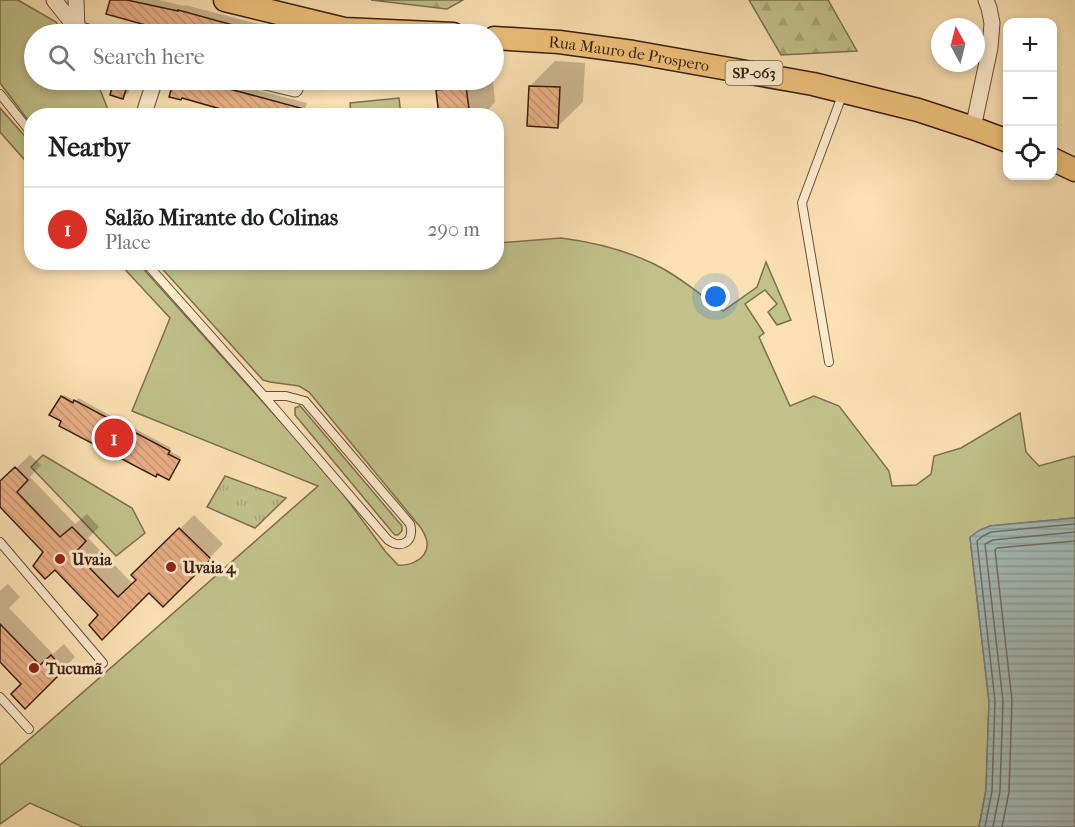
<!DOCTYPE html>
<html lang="en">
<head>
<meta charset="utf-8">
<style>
	body { margin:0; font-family:"IM FELL French Canon",serif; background:#f2f2f2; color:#202124 }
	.controls { position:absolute; right:18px; top:18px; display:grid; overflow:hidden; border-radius:12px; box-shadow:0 3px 9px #0003 }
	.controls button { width:54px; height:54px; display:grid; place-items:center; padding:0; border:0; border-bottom:2px solid #e0e0e0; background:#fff; color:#202124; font:30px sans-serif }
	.compass { position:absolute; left:931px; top:18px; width:54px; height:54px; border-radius:50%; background:#fff; box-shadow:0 3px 9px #0003; rotate:353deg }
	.you { position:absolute; left:716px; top:297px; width:21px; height:21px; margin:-15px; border:4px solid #fff; border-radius:50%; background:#1a73e8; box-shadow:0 0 0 9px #1a73e833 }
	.badge { display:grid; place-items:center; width:39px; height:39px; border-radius:50%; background:#d93025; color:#fff; font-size:20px; font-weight:700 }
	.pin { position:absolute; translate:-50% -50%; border:3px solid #fff; box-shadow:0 2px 6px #0006 }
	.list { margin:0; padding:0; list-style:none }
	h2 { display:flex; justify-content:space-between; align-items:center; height:78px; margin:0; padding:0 24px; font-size:26px }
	h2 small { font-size:20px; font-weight:400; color:#757577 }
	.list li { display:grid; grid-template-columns:39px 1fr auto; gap:18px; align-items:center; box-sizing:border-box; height:84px; padding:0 24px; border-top:2px solid #e0e0e0 }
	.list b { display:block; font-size:22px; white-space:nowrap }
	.list p { margin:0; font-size:20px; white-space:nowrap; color:#757577 }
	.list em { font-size:20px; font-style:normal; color:#757577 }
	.icon { flex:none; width:33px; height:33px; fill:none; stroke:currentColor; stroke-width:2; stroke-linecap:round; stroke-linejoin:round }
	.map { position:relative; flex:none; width:1075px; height:827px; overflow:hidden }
	.search { position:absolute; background:#fff; box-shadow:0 3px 9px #0003; left:24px; top:24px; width:480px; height:66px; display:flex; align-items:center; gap:15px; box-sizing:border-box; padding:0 21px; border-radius:33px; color:#757577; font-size:22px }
	.panel { position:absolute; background:#fff; box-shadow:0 3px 9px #0003; left:24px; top:108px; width:480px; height:162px; border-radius:24px }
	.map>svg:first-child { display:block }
</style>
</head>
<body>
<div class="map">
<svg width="1075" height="827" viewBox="0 0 1075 827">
	<defs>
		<pattern id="forest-firs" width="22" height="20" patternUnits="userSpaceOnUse" patternTransform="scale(1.5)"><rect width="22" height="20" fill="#c1c18a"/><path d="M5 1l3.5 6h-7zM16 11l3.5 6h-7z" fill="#a7a576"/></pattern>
		<pattern id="park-tufts" width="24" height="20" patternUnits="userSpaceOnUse" patternTransform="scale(1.5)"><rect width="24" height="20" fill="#c1c18a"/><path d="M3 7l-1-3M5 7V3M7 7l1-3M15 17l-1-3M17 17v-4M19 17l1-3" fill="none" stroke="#a7a576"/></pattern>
		<pattern id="water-rules" width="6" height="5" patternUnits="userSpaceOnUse" patternTransform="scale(1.5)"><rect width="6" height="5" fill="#a3bab7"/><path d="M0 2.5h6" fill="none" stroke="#8d9f9c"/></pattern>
		<pattern id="building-back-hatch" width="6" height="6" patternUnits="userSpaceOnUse" patternTransform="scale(1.5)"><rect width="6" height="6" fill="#e9af85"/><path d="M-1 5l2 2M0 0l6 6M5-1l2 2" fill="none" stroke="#c99672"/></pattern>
	</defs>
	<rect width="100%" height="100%" fill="#fae0b2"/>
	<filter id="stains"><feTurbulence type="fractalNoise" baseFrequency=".00333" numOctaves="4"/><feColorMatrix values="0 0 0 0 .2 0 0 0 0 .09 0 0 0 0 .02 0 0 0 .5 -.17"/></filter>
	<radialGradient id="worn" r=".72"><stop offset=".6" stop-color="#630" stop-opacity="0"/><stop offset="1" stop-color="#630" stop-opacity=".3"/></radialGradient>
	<g fill="#c1c18a" stroke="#7e6f4d" stroke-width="1.5">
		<path d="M0,0h18l38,22 9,12h-31v46h61l3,4 12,31 -78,1 -1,8 -31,-41z"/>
		<path d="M399,98l2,17h-50l-1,-12z"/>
		<path d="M0,108l31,35v24l-31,-35z"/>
		<path d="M561,238c32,4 64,12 93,26 25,12 47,31 69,47l34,-24 9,-25 25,58 -14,5 -9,-13 9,-8 -12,-14 -20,14 19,29 -5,4 31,69 24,-10 25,10 50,65 3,15 24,-1 15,-11 3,-18 27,-8 59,-35 6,39 13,14 36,-10v62l-85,8 -20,12 19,163 -3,89 -7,37h-896l-53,-24 -30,21v-59l318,-279 -186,-75 38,-93 -51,-55h19l194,216 53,72 13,14c11,1 28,-5 29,-19 1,-7 -3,-13 -6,-18l-112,-136 -10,-6 -29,-4 -7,-2 -106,-117 339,-1 1,-19z"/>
		<path d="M300,406l2,2 100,118v5l-4,4h-3l-2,-2 -98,-118v-7z"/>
		<path d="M43,455l89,53 13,25 -29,23 -85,-89z"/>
	</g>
	<g fill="url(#forest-firs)" stroke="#7e6f4d" stroke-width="1.5">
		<path d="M371,0h92l-16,9z"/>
		<path d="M749,0h79l29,51 -76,4z"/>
	</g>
	<path fill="url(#park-tufts)" stroke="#7e6f4d" stroke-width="1.5" d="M225,476l61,22 -31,30 -48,-21z"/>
	<path fill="url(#water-rules)" stroke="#797b74" stroke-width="1.5" d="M1075,518v309h-96l7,-37 3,-89 -19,-164 10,-7 10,-4z"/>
	<g fill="#0003">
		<path d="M111,0h48l25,6 1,-1 112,29h-108l-54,-13z"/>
		<path d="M555,61l30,2 -2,39 -25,24 -28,-40z"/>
		<path d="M116,80h16l-3,12 -6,5 -11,-3z"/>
		<path d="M175,80h41l91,23 -4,13 -132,-20z"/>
		<path d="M449,80h44l2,22 -13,14h-41l-3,-25z"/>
		<path d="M64,395l12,6 2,-3 93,50 -2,3 12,6 -10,19 -107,-56 -2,-23z"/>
		<path d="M30,455l11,10 -11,12 45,47 12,-10 12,13 -11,11 45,46 4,-4 -4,-5 61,-60 29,29 -60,61 -14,-14 -49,24 -55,-63 -45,-47v-22z"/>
		<path d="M8,584l12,13 -11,11 44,46 11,-10 11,13 -50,49 -2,-22 -23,-24v-69z"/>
	</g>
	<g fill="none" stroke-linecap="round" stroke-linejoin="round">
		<g stroke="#6e6c64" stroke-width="1.5">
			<path d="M985,827l7,-36 3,-90 -18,-160 6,-5 8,-4 84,-8"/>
			<path d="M993,827l7,-36 3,-90 -18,-157 8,-4 82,-8"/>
			<path d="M1002,827l7,-35 3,-92 -17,-150 2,-2 78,-7"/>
		</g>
	</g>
	<g fill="url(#building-back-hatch)" stroke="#3a1d10" stroke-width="1.5">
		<path d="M110,0h17l51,11v-1l77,21v3h-73l-15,-3 -61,-17z"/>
		<path d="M114,80h15l-6,19 -13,-4z"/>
		<path d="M174,80h17l46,11 78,21v4h-70l-63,-18 -1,2 -12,-3z"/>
		<path d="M529,86l31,1 -2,41 -31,-2z"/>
		<path d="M466,87l4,29h-31l-3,-26z"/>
		<path d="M61,396l12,7 1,-3 96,51 -2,3 12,6 -11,20 -12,-6 -1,3 -97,-51 2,-5 -12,-6z"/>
		<path d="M15,467l13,13 -11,12 43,45 12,-10 14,14 -11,12 43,44 18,-17 -5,-5 48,-47 32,31 -48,48 -14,-14 -47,47 -13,-15 9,-10 -43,-45 -10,9 -12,-13 10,-14 -43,-45v-26z"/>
		<path d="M0,624l40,41 11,-10 13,15 -39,39 -14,-15 10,-10 -21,-22z"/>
	</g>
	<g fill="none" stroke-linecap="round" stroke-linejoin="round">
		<defs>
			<g id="service">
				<path d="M0,94l32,40"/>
				<path d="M145,262l119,134 124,144c14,10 27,1 22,-16l-105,-123 -19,-5h-22"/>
				<path d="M829,362l-27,-159 41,-110"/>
				<path d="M0,542l103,121"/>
				<path d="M0,697l29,32"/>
			</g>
			<g id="minor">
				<path d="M54,0l23,29 17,5"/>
				<path d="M76,0l1,29"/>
				<path d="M257,80l38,9"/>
				<path d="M143,116l12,-36"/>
				<path d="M973,128l17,-80 2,-25 -3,-15 -3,-8"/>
			</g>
			<g id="primary">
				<path d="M225,0l119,29 109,5"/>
				<path id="s1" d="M494,38l65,4 74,10 180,32 105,26 55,18 35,13"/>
				<path d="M1052,159l23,11"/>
			</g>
		</defs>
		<use href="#service" stroke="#6a4e38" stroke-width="10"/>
		<use href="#minor" stroke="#6a4e38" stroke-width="17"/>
		<use href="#primary" stroke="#3a1d10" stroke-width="25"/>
		<use href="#service" stroke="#fcebcd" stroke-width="8"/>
		<use href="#minor" stroke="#fcebcd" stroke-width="15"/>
		<use href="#primary" stroke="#edc079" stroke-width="22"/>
	</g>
	<g fill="#8f2418" stroke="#fcebcd" stroke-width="2">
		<circle cx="60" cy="559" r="6"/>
		<circle cx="171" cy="567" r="6"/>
		<circle cx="34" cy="668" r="6"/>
	</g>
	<g text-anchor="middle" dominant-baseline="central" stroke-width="6" stroke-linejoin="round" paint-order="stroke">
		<rect fill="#fcebcd" stroke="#745b49" stroke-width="1.5" x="725.5" y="61" width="57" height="24" rx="4.5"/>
		<g font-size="15" font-weight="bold" fill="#3a1d10">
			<text x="754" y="73">SP-063</text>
		</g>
		<g font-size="16" fill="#3a1d10" stroke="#fcebcd">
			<text stroke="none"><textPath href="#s1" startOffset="136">Rua Mauro de Prospero</textPath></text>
		</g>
		<g font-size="16" font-weight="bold" fill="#3a1d10" stroke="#fcebcd" text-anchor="start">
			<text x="72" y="559">Uvaia</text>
			<text x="183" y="567">Uvaia 4</text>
			<text x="46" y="668">Tucumã</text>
		</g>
	</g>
	<rect width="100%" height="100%" filter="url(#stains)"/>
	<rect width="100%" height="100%" fill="url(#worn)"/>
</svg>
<div class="controls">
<button>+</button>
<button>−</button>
<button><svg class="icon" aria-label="locate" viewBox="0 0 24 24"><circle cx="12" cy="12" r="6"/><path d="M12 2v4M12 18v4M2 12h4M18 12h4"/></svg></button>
</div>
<svg class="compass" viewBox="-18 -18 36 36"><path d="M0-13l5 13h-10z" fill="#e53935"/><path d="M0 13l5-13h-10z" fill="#757577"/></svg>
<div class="you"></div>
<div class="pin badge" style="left:114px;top:438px">1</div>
<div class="search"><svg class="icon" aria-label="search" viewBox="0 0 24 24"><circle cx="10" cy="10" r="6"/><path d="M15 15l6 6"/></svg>Search here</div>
<section class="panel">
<h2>Nearby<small></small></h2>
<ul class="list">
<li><span class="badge">1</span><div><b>Salão Mirante do Colinas</b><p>Place</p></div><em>290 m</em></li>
</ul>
</section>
</div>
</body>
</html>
